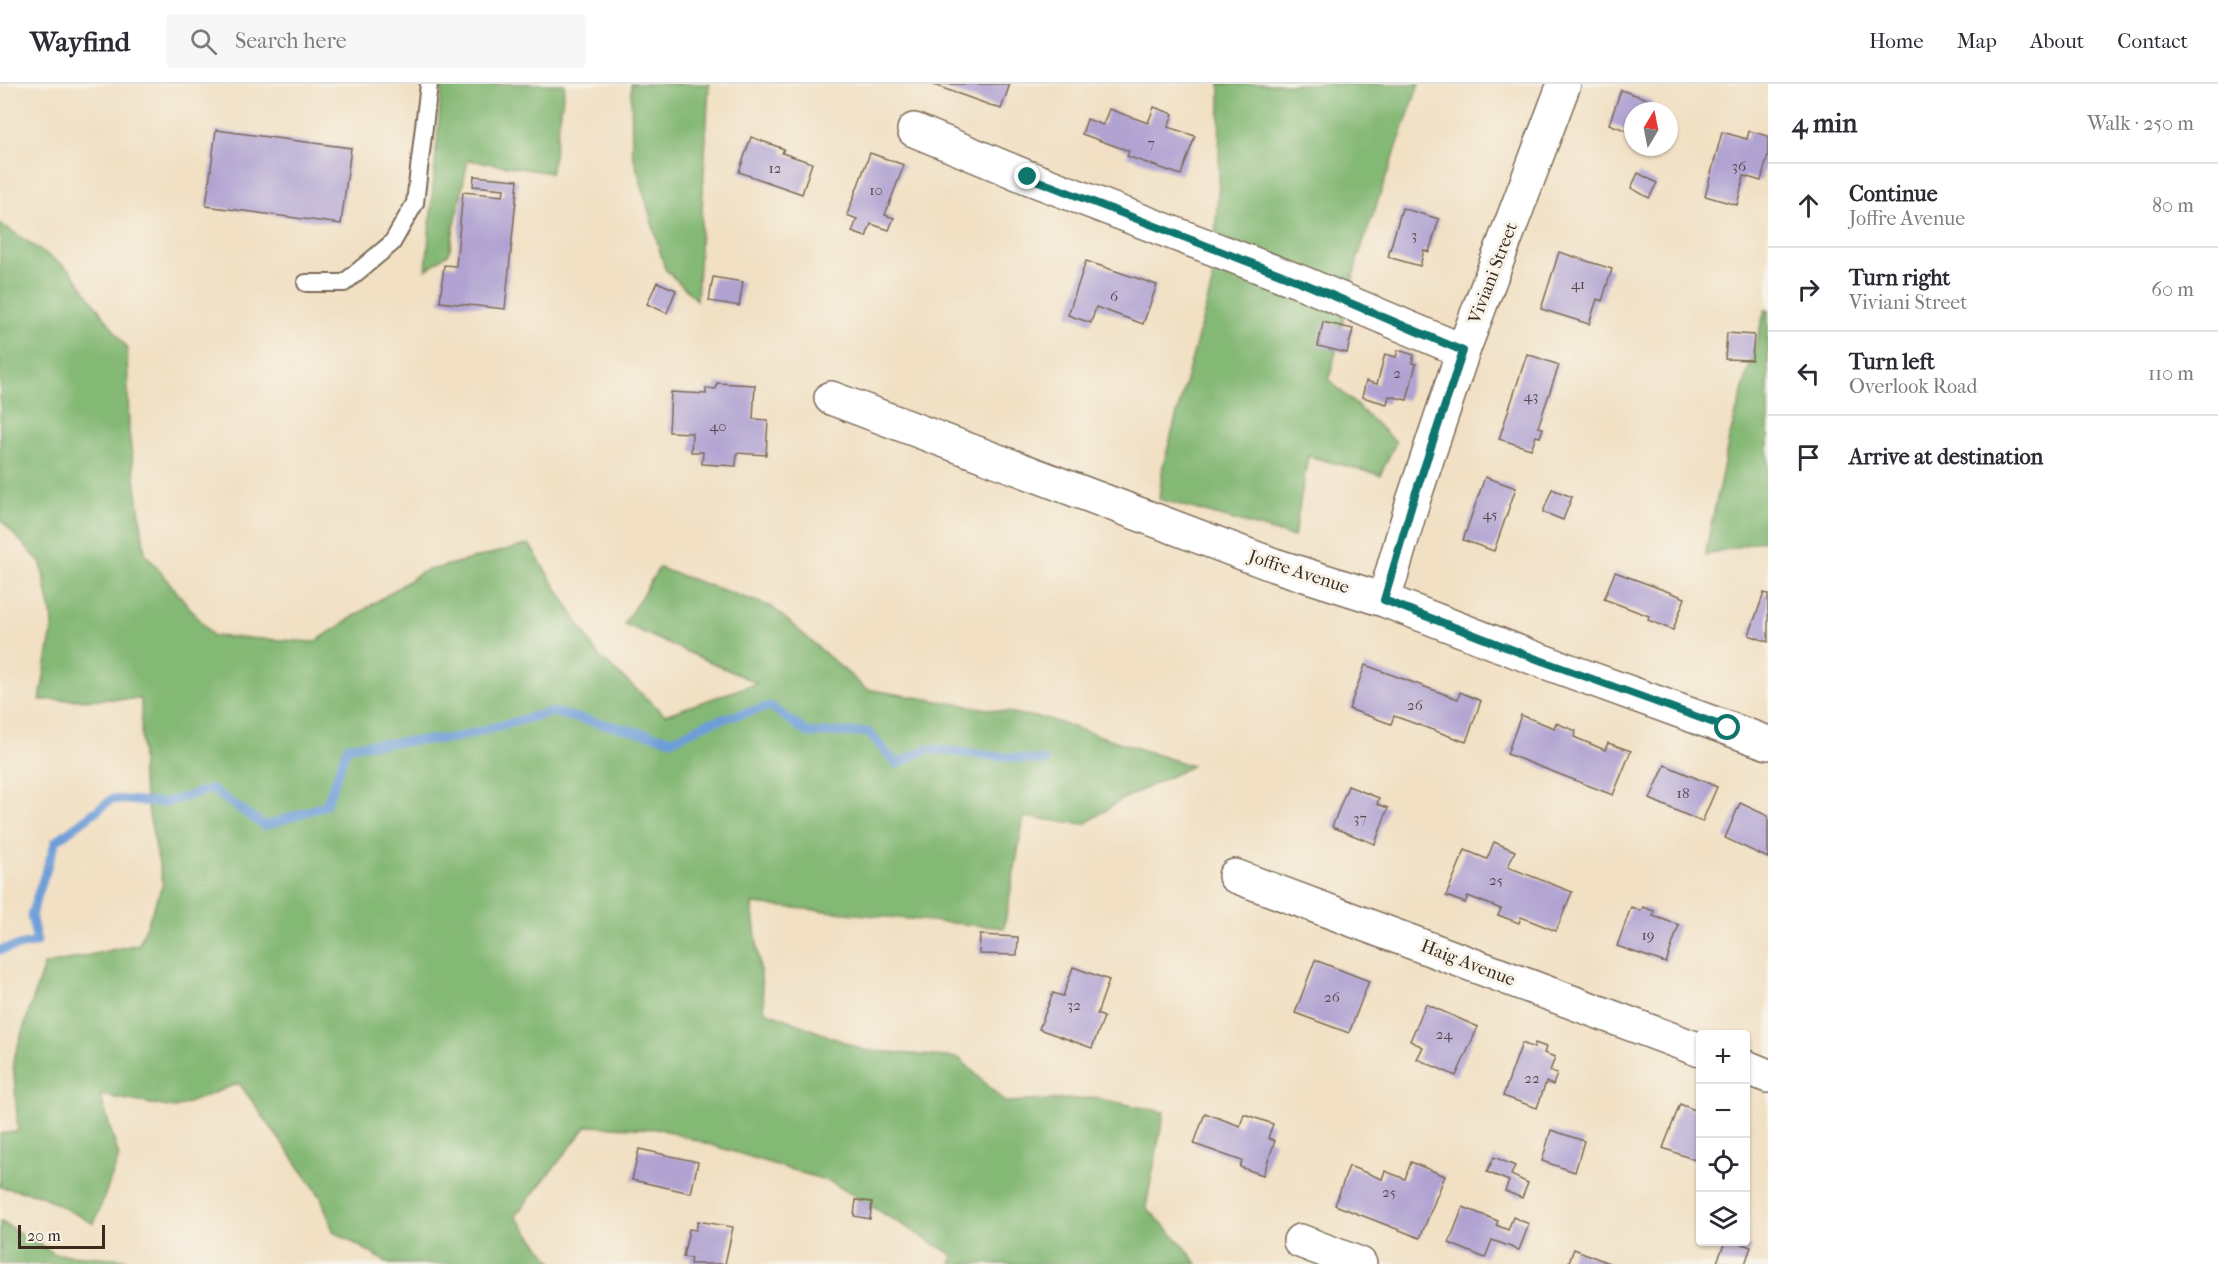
<!DOCTYPE html>
<html lang="en">
<head>
<meta charset="utf-8">
<style>
	body { margin:0; font-family:"IM FELL French Canon",serif; background:#f7f7f7; color:#2b2b33 }
	.controls { position:absolute; right:18px; bottom:18px; display:grid; overflow:hidden; border-radius:6px; box-shadow:0 2px 4px #0004 }
	.controls button { width:54px; height:54px; display:grid; place-items:center; padding:0; border:0; border-bottom:2px solid #e1e1e2; background:#fff; color:#2b2b33; font:30px sans-serif }
	.compass { position:absolute; left:1624px; top:18px; width:54px; height:54px; border-radius:50%; background:#fff; box-shadow:0 2px 4px #0004; rotate:10deg }
	.scale { position:absolute; left:18px; bottom:15px; width:87px; box-sizing:border-box; padding-left:6px; border:3px solid #3b2a1e; border-top:0; font-size:16px; line-height:21px; white-space:nowrap; color:#3b2a1e; -webkit-text-stroke:4px #f7f3e8; paint-order:stroke }
	.stop { position:absolute; width:18px; height:18px; margin:-14px; border:4px solid #0f766e; border-radius:50%; background:#fff }
	.stop.end { background:#0f766e; border-color:#fff; box-shadow:0 2px 6px #0008 }
	.list { margin:0; padding:0; list-style:none }
	h2 { display:flex; justify-content:space-between; align-items:center; height:78px; margin:0; padding:0 24px; font-size:26px }
	h2 small { font-size:20px; font-weight:400; color:#7c7c81 }
	.list li { display:grid; grid-template-columns:39px 1fr auto; gap:18px; align-items:center; box-sizing:border-box; height:84px; padding:0 24px; border-top:2px solid #e1e1e2 }
	.list b { display:block; font-size:22px; white-space:nowrap }
	.list p { margin:0; font-size:20px; white-space:nowrap; color:#7c7c81 }
	.list em { font-size:20px; font-style:normal; color:#7c7c81 }
	.icon { flex:none; width:33px; height:33px; fill:none; stroke:currentColor; stroke-width:2; stroke-linecap:round; stroke-linejoin:round }
	.map { position:relative; flex:none; width:1768px; height:1180px; overflow:hidden }
	header { display:flex; align-items:center; gap:36px; box-sizing:border-box; height:84px; padding:0 30px; background:#fff; border-bottom:2px solid #e1e1e2 }
	header strong { font-size:28px }
	nav { display:flex; gap:33px; margin-inline-start:auto; font-size:21px }
	.search { width:420px; height:54px; background:#f7f7f7; display:flex; align-items:center; gap:15px; box-sizing:border-box; padding:0 21px; border-radius:6px; color:#7c7c81; font-size:22px }
	main { display:flex }
	aside { flex:1; background:#fff }
	.map>svg:first-child { display:block }
</style>
</head>
<body>
<header>
<strong>Wayfind</strong>
<div class="search"><svg class="icon" aria-label="search" viewBox="0 0 24 24"><circle cx="10" cy="10" r="6"/><path d="M15 15l6 6"/></svg>Search here</div>
<nav><a>Home</a><a>Map</a><a>About</a><a>Contact</a></nav>
</header>
<main>
<div class="map">
<svg width="1768" height="1180" viewBox="0 0 1768 1180">
	<rect width="100%" height="100%" fill="#f7f3e8"/>
	<filter id="ink" filterUnits="userSpaceOnUse"><feTurbulence type="fractalNoise" baseFrequency=".0167" numOctaves="2"/><feDisplacementMap in="SourceGraphic" scale="12" xChannelSelector="R" yChannelSelector="G"/><feConvolveMatrix kernelMatrix="1 2 1 2 8 2 1 2 1" color-interpolation-filters="sRGB"/></filter>
	<filter id="wash" filterUnits="userSpaceOnUse"><feTurbulence type="fractalNoise" baseFrequency=".008" numOctaves="4" result="noise"/><feDisplacementMap in="SourceGraphic" scale="24" xChannelSelector="R" yChannelSelector="G"/><feGaussianBlur stdDeviation="1.35" result="paint"/><feColorMatrix in="noise" values="0 0 0 0 0 0 0 0 0 0 0 0 0 0 0 0 0 1.4 0 .05"/><feComposite in="paint" operator="in"/></filter>
	<g filter="url(#wash)">
		<rect width="100%" height="100%" fill="#f1e0c3"/>
		<g fill="#84b874" stroke="#607149" stroke-width="1.5">
			<path d="M442,0h123l-14,89 -83,-13 -19,93 -23,17z"/>
			<path d="M631,0h78l-12,216 -32,-31 -33,-118z"/>
			<path d="M1220,0h199l-61,173 -29,123 67,62 -16,33 -72,-19 -14,81 -135,-38 4,-33 49,-182 7,-105z"/>
			<path d="M0,139l71,48 56,77 2,85 16,120 68,83 102,6 107,-70 107,-28 69,111 67,60 92,-32 -133,-59 35,-56 113,39 94,82 182,30 144,47 -71,34 -36,24 -61,-7 -20,111 -252,-24 13,107 99,39 95,8 46,44 91,-4 68,14 -18,95 38,39 13,18h-246l2,-9 -122,-73 -171,-53 -73,-3 -72,90 39,48h-164l-57,-33 -12,-34 -82,-114 -64,25 -75,-13 19,62 -25,67 -54,-29 -40,-8v-53l18,-3 -5,-70 31,-96 95,-21 24,-60 -21,-105 -1,-80 -101,1 13,-77 -12,-60 -41,-44z"/>
			<path d="M1765,226h3v229l-63,16 24,-116z"/>
			<path d="M0,1137l55,33 71,5v5h-126z"/>
		</g>
		<g fill="none" stroke-linecap="round" stroke-linejoin="round">
			<path stroke="#6e9ed8" stroke-width="9" d="M0,866l37,-8 -6,-27 25,-74 56,-42 53,4 46,-14 54,37 61,-21 22,-59 107,-8 96,-26 122,28 35,-17 62,-17 38,27 60,-1 29,32 30,-15 118,12"/>
		</g>
		<g id="blocks">
			<g fill="#b0a3d2">
				<path d="M931,0h79l-9,25z"/>
				<path d="M1621,6l32,11 -4,10h-16v22l-24,-9z"/>
				<path d="M1154,23l19,7 -5,13 27,9 -14,39 -54,-19 2,-5 -47,-17 5,-15 16,6 6,-16 39,14z"/>
				<path d="M216,46l135,18 -10,76 -135,-18z"/>
				<path d="M1749,47l19,5v19l-7,26 -17,-5 -7,29 -32,-9 17,-64 25,7z"/>
				<path d="M751,53l33,12 -2,4 30,10 -10,31 -63,-22z"/>
				<path d="M870,69l34,12 -19,50 9,3 -5,12 -18,-6 -5,13 -14,-5 5,-13 -10,-4z"/>
				<path d="M1638,89l19,10 -8,15 -18,-10z"/>
				<path d="M474,92l44,4 -13,129 -65,-7 4,-37 12,1 7,-74 40,4 1,-7 -31,-3z"/>
				<path d="M1402,124l37,11 -10,33 -5,-2 -4,16 -32,-9z"/>
				<path d="M1559,168l53,17 -10,32 -5,-2 -8,25 -48,-15z"/>
				<path d="M1086,177l71,24 -14,39 -47,-17 -5,16 -23,-8z"/>
				<path d="M713,193l30,5 -4,24 -30,-5z"/>
				<path d="M657,198l19,8 -9,23 -20,-9z"/>
				<path d="M1323,238l30,7 -6,24 -29,-7z"/>
				<path d="M1727,249l27,2 -2,25 -27,-1z"/>
				<path d="M1398,266l16,5 -2,8 4,1 -9,36 -18,-4 -2,8 -25,-7 4,-16 11,3 8,-30 11,3z"/>
				<path d="M1527,270l32,11 -21,62 5,1 -3,9 -4,-1 -5,13 -32,-10z"/>
				<path d="M717,299l38,2 -2,34 15,1 -2,35 -29,-2 -1,13 -34,-2 1,-12h-12l1,-19 -23,-1 2,-40 35,2v-6l10,1z"/>
				<path d="M1485,393l31,11 -22,63 -31,-11z"/>
				<path d="M1552,405l20,8 -9,23 -20,-8z"/>
				<path d="M1615,488l70,26 -12,32 -25,-10 1,-4 -45,-17z"/>
				<path d="M1764,509l4,1v48l-19,-7z"/>
				<path d="M1365,581l93,34 2,-7 21,9 -15,41 -72,-26 -3,8 -42,-15z"/>
				<path d="M1521,631l33,13 2,-5 20,8 -2,6 31,13 3,-7 23,8 -18,44 -106,-41z"/>
				<path d="M1665,681l52,22 -15,35 -52,-23z"/>
				<path d="M1348,702l31,12 -2,6 11,4 -13,36 -43,-17z"/>
				<path d="M1740,719l28,13v42l-43,-20z"/>
				<path d="M1494,758l21,9 -7,16 64,25 -16,39 -35,-14 -2,6 -21,-8 3,-6 -33,-13 -3,7 -19,-7 19,-46 22,9z"/>
				<path d="M1631,823l10,4 2,-4 11,4 -1,5 26,9 -13,38 -49,-17z"/>
				<path d="M980,851l38,2 -1,18 -38,-1z"/>
				<path d="M1315,876l54,21 -20,52 -54,-20z"/>
				<path d="M1073,883l36,13 -12,34 7,3 -12,31 -53,-19 14,-36 10,3z"/>
				<path d="M1426,920l52,23 -22,49 -39,-17 6,-12 -13,-6z"/>
				<path d="M1522,959l12,5 1,-5 11,4 -2,6 11,4 -5,14 7,3 -4,11 -7,-3 -9,26 -34,-12z"/>
				<path d="M1680,1020l20,8v50l-37,-14z"/>
				<path d="M1205,1029l35,13 4,-12 29,10 -5,14 7,3 -12,34 -23,-8 2,-6 -48,-17z"/>
				<path d="M1551,1046l33,11 -9,31 -33,-11z"/>
				<path d="M639,1065l59,13 -7,31 -59,-13z"/>
				<path d="M1494,1073l21,9 -4,9 17,8 -6,15 -17,-7 4,-10 -22,-9z"/>
				<path d="M1411,1078l34,14 -25,62 -85,-33 14,-39 33,13 3,-8 20,8z"/>
				<path d="M856,1116l16,2 -2,17 -16,-3z"/>
				<path d="M1463,1123l35,14 -2,4 12,5 5,-13 16,7 -10,26 -27,-10 -7,18 -36,-15z"/>
				<path d="M698,1137l35,6 -8,37h-35l1,-6 -8,-1 6,-28 7,1z"/>
				<path d="M1725,1158h11l15,5 -6,17 -28,-2z"/>
				<path d="M1574,1165l37,15h-43z"/>
			</g>
		</g>
	</g>
	<g filter="url(#ink)">
		<use href="#blocks" fill-opacity="0" stroke="#7b6a58" stroke-width="1.5"/>
		<g fill="none" stroke-linecap="round" stroke-linejoin="round">
			<defs>
				<path id="lane" d="M306,199h38l48,-40 23,-40 14,-119"/>
				<g id="street">
					<path d="M914,46l113,47 276,106 160,68"/>
					<path d="M831,314l443,167 110,35 150,58 234,85"/>
					<path d="M1384,516l29,-99 50,-150 101,-267"/>
					<path d="M1235,792l465,174"/>
					<path d="M1746,983l22,9"/>
					<path d="M1300,1157l60,23"/>
				</g>
			</defs>
			<use href="#lane" stroke="#7b6a58" stroke-width="20"/>
			<use href="#street" stroke="#7b6a58" stroke-width="36"/>
			<use href="#lane" stroke="#fff" stroke-width="16"/>
			<use href="#street" stroke="#fff" stroke-width="33"/>
		</g>
	</g>
	<g fill="none" stroke-linecap="round" stroke-linejoin="round" filter="url(#ink)">
		<path stroke="#0f766e" stroke-width="8" d="M1028,93l275,106 160,68 -50,150 -29,99 150,58 194,70"/>
	</g>
	<g text-anchor="middle" dominant-baseline="central" stroke-width="6" stroke-linejoin="round" paint-order="stroke">
		<g font-size="15" fill="#58484b">
			<text x="1151" y="59">7</text>
			<text x="1739" y="82">36</text>
			<text x="775" y="84">12</text>
			<text x="876" y="106">10</text>
			<text x="1414" y="151">3</text>
			<text x="1578" y="200">41</text>
			<text x="1114" y="212">6</text>
			<text x="1397" y="289">2</text>
			<text x="1531" y="312">43</text>
			<text x="718" y="342">40</text>
			<text x="1490" y="430">45</text>
			<text x="1415" y="621">26</text>
			<text x="1683" y="709">18</text>
			<text x="1360" y="734">37</text>
			<text x="1496" y="796">25</text>
			<text x="1648" y="851">19</text>
			<text x="1332" y="913">26</text>
			<text x="1074" y="921">32</text>
			<text x="1444" y="950">24</text>
			<text x="1532" y="994">22</text>
			<text x="1389" y="1108">25</text>
		</g>
		<g font-size="18" fill="#3b2a1e" stroke="#f7f3e8">
			<text transform="translate(1493 189) rotate(-69)">Viviani Street</text>
			<text transform="translate(1299 488) rotate(18)">Joffre Avenue</text>
			<text transform="translate(1468 879) rotate(21)">Haig Avenue</text>
		</g>
	</g>
</svg>
<div class="controls">
<button>+</button>
<button>−</button>
<button><svg class="icon" aria-label="locate" viewBox="0 0 24 24"><circle cx="12" cy="12" r="6"/><path d="M12 2v4M12 18v4M2 12h4M18 12h4"/></svg></button>
<button><svg class="icon" aria-label="layers" viewBox="0 0 24 24"><path d="M12 4l9 5-9 5-9-5zM3 14l9 5 9-5"/></svg></button>
</div>
<svg class="compass" viewBox="-18 -18 36 36"><path d="M0-13l5 13h-10z" fill="#e53935"/><path d="M0 13l5-13h-10z" fill="#7c7c81"/></svg>
<div class="scale">20 m</div>
<div class="stop" style="left:1728px;top:644px"></div>
<div class="stop end" style="left:1028px;top:93px"></div>
</div>
<aside>
<h2>4 min<small>Walk · 250 m</small></h2>
<ul class="list">
<li><svg class="icon" aria-label="ahead" viewBox="0 0 24 24"><path d="M12 20V5M6 11l6-6 6 6"/></svg><div><b>Continue</b><p>Joffre Avenue</p></div><em>80 m</em></li>
<li><svg class="icon" aria-label="right" viewBox="0 0 24 24"><path d="M7 20v-9h11M14 6l5 5-5 5"/></svg><div><b>Turn right</b><p>Viviani Street</p></div><em>60 m</em></li>
<li><svg class="icon" aria-label="left" viewBox="0 0 24 24"><path d="M17 20v-9H6M10 6l-5 5 5 5"/></svg><div><b>Turn left</b><p>Overlook Road</p></div><em>110 m</em></li>
<li><svg class="icon" aria-label="arrive" viewBox="0 0 24 24"><path d="M6 21V4h12l-3 4 3 4H6"/></svg><div><b>Arrive at destination</b></div></li>
</ul>
</aside>
</main>
</body>
</html>
